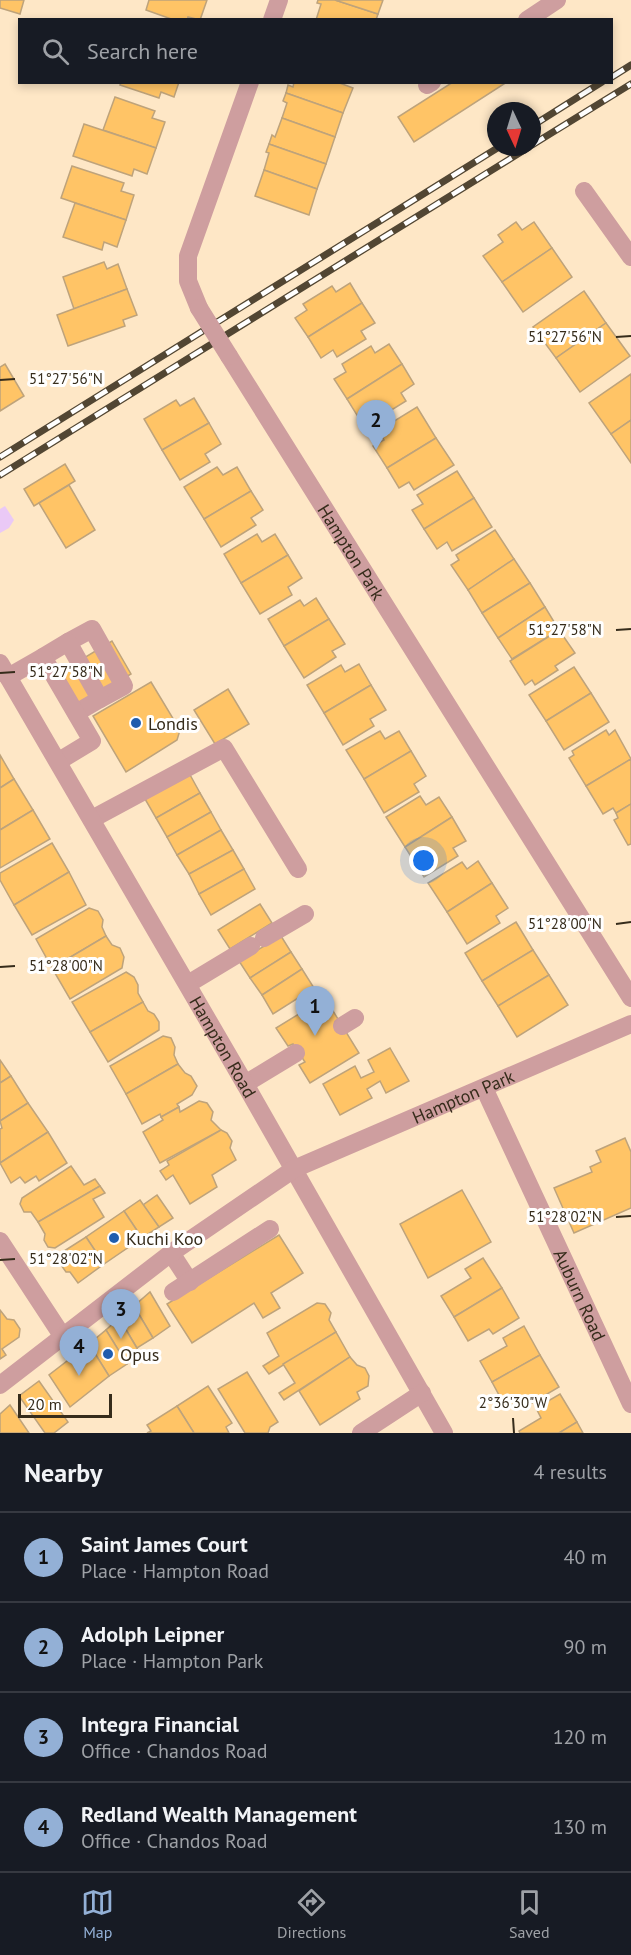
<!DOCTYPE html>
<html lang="en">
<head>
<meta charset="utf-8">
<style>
	body { margin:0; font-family:"PT Sans",sans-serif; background:#20242c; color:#f1f3f6 }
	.compass { position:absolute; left:487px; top:102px; width:54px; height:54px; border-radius:50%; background:#171b24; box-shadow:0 3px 9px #0003; rotate:176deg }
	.scale { position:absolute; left:18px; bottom:15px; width:94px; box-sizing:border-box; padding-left:6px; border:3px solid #362c1b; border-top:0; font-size:16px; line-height:21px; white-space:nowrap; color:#362c1b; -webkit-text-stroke:4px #fff; paint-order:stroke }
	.you { position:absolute; left:424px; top:861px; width:21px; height:21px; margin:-15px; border:4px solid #fff; border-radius:50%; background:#1a73e8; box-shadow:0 0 0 9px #1a73e833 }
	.badge { display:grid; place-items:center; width:39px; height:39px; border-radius:50%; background:#93b0d6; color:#111; font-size:20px; font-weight:700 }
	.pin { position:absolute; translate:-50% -50px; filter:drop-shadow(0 2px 3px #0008) }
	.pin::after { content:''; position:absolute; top:32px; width:21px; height:18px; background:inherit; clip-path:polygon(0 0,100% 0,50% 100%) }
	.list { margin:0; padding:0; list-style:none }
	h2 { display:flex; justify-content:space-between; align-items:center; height:78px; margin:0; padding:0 24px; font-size:26px }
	h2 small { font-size:20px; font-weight:400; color:#9ea1a6 }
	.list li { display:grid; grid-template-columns:39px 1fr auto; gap:18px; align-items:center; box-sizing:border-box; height:90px; padding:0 24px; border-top:2px solid #363941 }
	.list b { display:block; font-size:22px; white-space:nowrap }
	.list p { margin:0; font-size:20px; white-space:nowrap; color:#9ea1a6 }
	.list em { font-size:20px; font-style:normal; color:#9ea1a6 }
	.icon { flex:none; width:33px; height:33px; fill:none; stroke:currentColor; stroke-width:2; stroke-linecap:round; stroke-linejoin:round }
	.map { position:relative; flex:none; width:631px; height:1433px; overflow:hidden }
	.search { position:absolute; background:#171b24; box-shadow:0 3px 9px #0003; left:18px; right:18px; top:18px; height:66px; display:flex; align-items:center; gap:15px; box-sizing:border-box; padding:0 21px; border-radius:0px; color:#9ea1a6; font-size:22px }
	.sheet { height:438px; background:#171b24 }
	nav { display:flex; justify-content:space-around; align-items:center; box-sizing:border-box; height:84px; border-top:2px solid #363941; background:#171b24; font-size:16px; color:#9ea1a6 }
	nav a { display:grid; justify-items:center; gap:3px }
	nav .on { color:#93b0d6 }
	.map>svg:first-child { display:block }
</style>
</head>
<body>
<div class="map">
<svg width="631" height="1433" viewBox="0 0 631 1433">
	<rect width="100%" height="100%" fill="#fee7c6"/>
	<path fill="#eac9f6" d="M5,506l9,14 -5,8 -9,5v-24z"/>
	<g fill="#ffc466" stroke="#bea37b" stroke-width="1.5">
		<path d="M0,0h24l-4,14 -20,-6z"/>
		<path d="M149,0h58l-7,20 -12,-3 -1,3h-13l-28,-10z"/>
		<path d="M318,0h17l43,14 -2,6h-60l5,-16 -4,-1z"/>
		<path d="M335,0h48l-5,14z"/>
		<path d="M121,82h58l-5,15 -13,-5 -2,6 -39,-13z"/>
		<path d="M294,82h43l16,6 -10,25 -57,-20 2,-8 5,2z"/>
		<path d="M453,82h54l-93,60 -16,-25z"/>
		<path d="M286,93l57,20 -8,24 -53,-19 5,-15 -4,-2z"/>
		<path d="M115,97l40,14 -3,7 13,4 -9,26 -53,-18z"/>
		<path d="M282,118l53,19 -9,27 -57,-20 3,-9 3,2z"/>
		<path d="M84,124l72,24 -9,26 -13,-5 -2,7 -59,-20z"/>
		<path d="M269,144l57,20 -9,25 -53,-19 5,-17 -3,-1z"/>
		<path d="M72,166l52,17 -3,8 13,4 -8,25 -65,-22z"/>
		<path d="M264,170l53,19 -8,26 -54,-19z"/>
		<path d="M75,203l51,17 -9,27 -13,-5 -2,8 -39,-13z"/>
		<path d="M516,222l6,8 12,-8 18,26 -50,34 -19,-26 20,-14 -5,-7z"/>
		<path d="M552,248l20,29 -49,35 -21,-30z"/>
		<path d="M104,262l3,7 11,-5 9,25 -53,20 -11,-32z"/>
		<path d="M350,283l12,20 -54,34 -13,-19 12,-8 -4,-6 29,-18 4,6z"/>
		<path d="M127,289l10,26 -14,5 2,6 -57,20 -11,-31z"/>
		<path d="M584,291l22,32 -50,35 -23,-31z"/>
		<path d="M362,303l13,20 -14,8 5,8 -29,18 -4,-7 -12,8 -13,-21z"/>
		<path d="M606,323l24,33 -50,36 -24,-34z"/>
		<path d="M389,344l13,20 -55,35 -13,-20 12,-7 -4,-8 29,-18 4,7z"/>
		<path d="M5,364l19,32 -24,15v-44z"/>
		<path d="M402,364l12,20 -13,9 5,8 -29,18 -5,-7 -12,8 -13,-21z"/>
		<path d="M631,374v46l-20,14 -22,-31z"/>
		<path d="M194,398l15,25 -47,27 -18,-31 32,-19 4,6z"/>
		<path d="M417,407l19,31 -49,30 -14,-22 11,-6 -6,-9z"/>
		<path d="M631,420v43l-20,-29z"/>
		<path d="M209,423l12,21 -16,10 5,8 -30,18 -18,-30z"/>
		<path d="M436,438l18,27 -40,25 -5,-8 -10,6 -12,-20z"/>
		<path d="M65,464l10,17 -41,25 -10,-17z"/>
		<path d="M217,467l6,8 14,-8 14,24 -47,28 -20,-32z"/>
		<path d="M457,471l17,27 -50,31 -12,-19 11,-6 -6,-9z"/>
		<path d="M69,485l26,45 -29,18 -27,-45z"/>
		<path d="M251,491l12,19 -12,8 5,7 -35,22 -17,-28z"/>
		<path d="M474,498l18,29 -40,24 -5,-9 -10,7 -13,-20z"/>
		<path d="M495,530l19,29 -46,31 -17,-25 8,-5 -3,-5z"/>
		<path d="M257,534l5,8 13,-8 13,21 -47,28 -17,-29z"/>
		<path d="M288,555l14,23 -14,9 4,8 -32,19 -19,-31z"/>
		<path d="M514,559l16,24 -48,30 -14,-23z"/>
		<path d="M530,583l15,24 -47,31 -16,-25z"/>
		<path d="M316,598l13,21 -45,27 -16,-27 32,-19 4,6z"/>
		<path d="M545,607l14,23 -47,29 -14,-21z"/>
		<path d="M329,619l16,25 -13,7 4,6 -32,21 -20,-32z"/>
		<path d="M559,630l16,23 -20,13 3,4 -23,15 -3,-5 -7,5 -15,-24z"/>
		<path d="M112,641l19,33 -58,35 -19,-33z"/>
		<path d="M359,664l12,21 -47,28 -17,-28 34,-20 4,7z"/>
		<path d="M574,667l17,26 -45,28 -17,-26z"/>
		<path d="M151,682l29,48 -3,10 -51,32 -33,-56z"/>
		<path d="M371,685l15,25 -16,9 4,7 -31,19 -19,-32z"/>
		<path d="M228,689l21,35 -34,20 -21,-34z"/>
		<path d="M591,693l18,29 -45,28 -18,-29z"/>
		<path d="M606,730l3,5 6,-5 16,29 -45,27 -17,-28 5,-3 -2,-4z"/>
		<path d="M380,731l5,8 14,-8 12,20 -47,28 -18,-29z"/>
		<path d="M411,751l15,25 -12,8 5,8 -35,21 -20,-34z"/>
		<path d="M0,755l14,24 -14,9z"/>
		<path d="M631,759v45l-15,9 -3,-5 -10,6 -17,-28z"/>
		<path d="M189,773l11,20 -44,25 -11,-19z"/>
		<path d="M14,779l19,31 -33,20v-42z"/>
		<path d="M200,793l11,19 -44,25 -11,-19z"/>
		<path d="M420,796l6,9 13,-8 13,20 -47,30 -19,-30z"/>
		<path d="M631,804v40l-3,1 -14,-25 4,-2 -2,-5z"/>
		<path d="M33,810l17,29 -50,29v-38z"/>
		<path d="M211,812l10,18 -44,25 -10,-18z"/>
		<path d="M452,817l14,24 -13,7 5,8 -34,21 -19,-30z"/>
		<path d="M221,830l12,20 -44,24 -12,-19z"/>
		<path d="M52,843l17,29 -55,33 -14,-25v-7z"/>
		<path d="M233,850l11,19 -45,25 -10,-20z"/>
		<path d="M478,861l14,22 -45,29 -19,-29 34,-21 5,7z"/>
		<path d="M244,869l11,20 -44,26 -12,-21z"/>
		<path d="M69,872l17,33 -54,30 -18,-30z"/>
		<path d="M492,883l16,25 -12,8 4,7 -33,21 -20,-32z"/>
		<path d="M260,904l12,19 -42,26 -12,-19z"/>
		<path d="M89,908l9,3 5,9 -1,7 4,9 -54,32 -16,-29z"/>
		<path d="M516,922l17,28 -51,31 -17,-28z"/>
		<path d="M106,936l6,9 8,3 4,9 -2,11 -52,31 -18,-31z"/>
		<path d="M281,936l10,16 -41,26 -11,-17z"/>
		<path d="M533,950l16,25 -51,31 -16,-25z"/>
		<path d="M291,952l11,17 -40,26 -12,-17z"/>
		<path d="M302,969l12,19 -41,26 -11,-19z"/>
		<path d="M126,972l8,5 4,8v8l5,9 -53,30 -18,-30z"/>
		<path d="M549,975l19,30 -51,32 -19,-31z"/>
		<path d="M325,998l34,55 -49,30 -11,-18 6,-3 -12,-18 -5,2 -12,-18z"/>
		<path d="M143,1002l5,9 6,3 5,8v8l-51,32 -18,-30z"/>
		<path d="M163,1036l8,2 4,9 -1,8 4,9 -52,30 -16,-28z"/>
		<path d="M390,1048l19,33 -23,12 -6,-12 -13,8 5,9 -32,17 -17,-31 32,-18 6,12 13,-6 -6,-12z"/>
		<path d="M0,1060l11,16 -11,7z"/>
		<path d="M178,1064l7,9 6,3 6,10 -5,9 -15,9 2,3 -18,10 -1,-3 -18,10 -16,-30z"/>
		<path d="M11,1076l17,27 -28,18v-38z"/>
		<path d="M199,1101l8,2 6,9 -2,8 10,10 -61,33 -17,-31 20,-12 -2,-3 18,-10 1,5z"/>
		<path d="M28,1103l20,29 -48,31v-34l2,-1 -2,-7z"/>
		<path d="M221,1130l6,3 5,8 -2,7 6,12 -24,15 5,12 -27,17 -17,-29 -7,5 -6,-9 9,-6 -2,-4z"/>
		<path d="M48,1132l19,31 -28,18 -3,-5 -11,7 -5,-6 -9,6 -11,-20z"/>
		<path d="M625,1138l6,14v56l-57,25 -20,-45 38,-16 -2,-5 11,-5 -5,-11z"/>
		<path d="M71,1166l13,19 11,-6 5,7 -62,36 -7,-10h-7l-4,-8 2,-6z"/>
		<path d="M100,1186l5,7 -12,6 11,18 -49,31 -7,-1 -4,-7 1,-6 -7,-12z"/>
		<path d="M462,1190l29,52 -63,36 -28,-54z"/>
		<path d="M157,1195l16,23 -14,9 -16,-22z"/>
		<path d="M140,1200l19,27 -17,11 -18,-27z"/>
		<path d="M124,1211l18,27 -38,26 -18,-27z"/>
		<path d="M279,1235l24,38 -32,20 9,15 -17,10 -9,-15 -62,40 -25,-39z"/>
		<path d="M86,1237l18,27 -26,19 -8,-11h-4l-5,-7v-12z"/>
		<path d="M483,1258l19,30 -48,29 -13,-21 30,-18 -6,-9z"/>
		<path d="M502,1288l17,30 -26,16 -4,-5 -21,12 -14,-24z"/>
		<path d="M150,1292l20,34 -17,12 -19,-32z"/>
		<path d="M317,1303l8,1 6,9 -2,7 7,12 -67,42 -6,-8 16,-10 -12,-23z"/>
		<path d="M134,1306l19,32 -16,10 -18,-30z"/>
		<path d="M0,1310l7,9 7,1 6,9 -1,8 -17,12 4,6 -6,4z"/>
		<path d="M119,1318l22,37 -14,9 -21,-34z"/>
		<path d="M524,1326l16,29 -48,27 -12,-21 27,-15 -4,-8z"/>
		<path d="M106,1330l21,34 -18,12 -20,-32z"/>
		<path d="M336,1332l14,25 -66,43 -5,-7 16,-10 -12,-19z"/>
		<path d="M89,1344l20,32 -39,31 -21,-32z"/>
		<path d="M540,1355l19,32 -27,16 -4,-7 -22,12 -14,-26z"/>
		<path d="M350,1357l7,8 8,3 4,8 -1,10 -11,6 3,7 -40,26 -21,-34z"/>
		<path d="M247,1372l31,50 -8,5 -2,6h-23l-27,-44z"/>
		<path d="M39,1381l29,41 -14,11h-9l-26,-37z"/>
		<path d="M208,1386l24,37 -6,4 3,6h-35l-17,-27z"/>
		<path d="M560,1394l17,28 -18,11h-39l-1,-2 22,-13 -5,-10z"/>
		<path d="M10,1405l19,28h-29v-19z"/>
		<path d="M177,1406l17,27h-47l4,-2 -4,-6z"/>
		<path d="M577,1422l6,11h-24z"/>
	</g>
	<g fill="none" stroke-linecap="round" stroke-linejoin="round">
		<g stroke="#ce9e9f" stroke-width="18">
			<path d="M527,20l30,-20"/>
			<path d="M427,85l5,-3"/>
			<path d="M68,642l24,-13 32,57 -24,13"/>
			<path d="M43,657l25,-15 32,57 -24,14"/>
			<path d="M8,677l35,-20 49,84 -33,20"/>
			<path d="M92,819l132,-71 74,121"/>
			<path d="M264,938l41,-24"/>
			<path d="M188,984l63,-38"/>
			<path d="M342,1026l13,-8"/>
			<path d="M245,1084l51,-31"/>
			<path d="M171,1253l19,29"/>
			<path d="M173,1292l97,-63"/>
		</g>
		<g stroke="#ce9e9f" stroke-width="18">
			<path d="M272,20l7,-20"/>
			<path d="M584,191l47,66"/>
			<path d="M199,308l-11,-27v-25l62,-174"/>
			<path id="s1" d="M229,356l402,642"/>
			<path id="s2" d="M0,663l245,421 199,349"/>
			<path id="s3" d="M484,1088l147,316"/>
			<path d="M0,1241l63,96"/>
			<path id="s4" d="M0,1385l171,-132 123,-84 337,-145"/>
			<path d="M361,1433l61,-40"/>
		</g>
		<defs>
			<g id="rail">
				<path d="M612,77l19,-12"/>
				<path d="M532,126l70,-44"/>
				<path d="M532,145l99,-61"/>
				<path d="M0,457l499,-310"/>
				<path d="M0,475l529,-328"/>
			</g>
		</defs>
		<use href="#rail" stroke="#524633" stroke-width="7"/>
		<use href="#rail" stroke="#fff" stroke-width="4.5" stroke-dasharray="14" stroke-linecap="butt"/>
		<path stroke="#ce9e9f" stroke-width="18" d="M199,308l30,48"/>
	</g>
	<path fill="none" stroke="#362c1b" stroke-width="2" d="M616,337l15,-1M0,380l15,-1M616,630l15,-1M0,673l15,-1M616,924l15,-2M0,967l15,-1M616,1217l15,-1M0,1260l15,-1M513,1418l1,15"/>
	<g fill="#205dae" stroke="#fff" stroke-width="2">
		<circle cx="136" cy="723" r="6"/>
		<circle cx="114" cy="1238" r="6"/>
		<circle cx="108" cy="1354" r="6"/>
	</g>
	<g text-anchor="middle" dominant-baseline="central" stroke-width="6" stroke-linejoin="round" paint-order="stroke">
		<g font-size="18" fill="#362c1b" stroke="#fff">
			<text stroke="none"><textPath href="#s1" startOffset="231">Hampton Park</textPath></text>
			<text stroke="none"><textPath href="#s2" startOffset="444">Hampton Road</textPath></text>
			<text stroke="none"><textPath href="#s4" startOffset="549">Hampton Park</textPath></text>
			<text stroke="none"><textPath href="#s3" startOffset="228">Auburn Road</textPath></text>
		</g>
		<g font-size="18" fill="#362c1b" stroke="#fff" text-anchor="start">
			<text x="148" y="723">Londis</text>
			<text x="126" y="1238">Kuchi Koo</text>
			<text x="120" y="1354">Opus</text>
		</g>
	</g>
	<g font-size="15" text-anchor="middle" fill="#362c1b" stroke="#fff" stroke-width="6" stroke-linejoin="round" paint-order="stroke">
		<text x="565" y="342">51°27'56"N</text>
		<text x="66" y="384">51°27'56"N</text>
		<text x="565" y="635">51°27'58"N</text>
		<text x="66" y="677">51°27'58"N</text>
		<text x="565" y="929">51°28'00"N</text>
		<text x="66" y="971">51°28'00"N</text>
		<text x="565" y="1222">51°28'02"N</text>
		<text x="66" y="1264">51°28'02"N</text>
		<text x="513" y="1408">2°36'30"W</text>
	</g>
</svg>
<svg class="compass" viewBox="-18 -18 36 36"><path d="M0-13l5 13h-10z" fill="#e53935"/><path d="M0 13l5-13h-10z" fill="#9ea1a6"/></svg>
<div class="scale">20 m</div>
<div class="you"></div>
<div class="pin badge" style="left:315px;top:1036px">1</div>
<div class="pin badge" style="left:376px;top:450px">2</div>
<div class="pin badge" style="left:121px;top:1339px">3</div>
<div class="pin badge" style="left:79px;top:1376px">4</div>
<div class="search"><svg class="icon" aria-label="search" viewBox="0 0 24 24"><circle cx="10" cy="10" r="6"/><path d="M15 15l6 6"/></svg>Search here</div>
</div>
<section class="sheet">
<h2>Nearby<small>4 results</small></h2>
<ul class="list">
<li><span class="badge">1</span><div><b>Saint James Court</b><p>Place · Hampton Road</p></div><em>40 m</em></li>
<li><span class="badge">2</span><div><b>Adolph Leipner</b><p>Place · Hampton Park</p></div><em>90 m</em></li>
<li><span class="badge">3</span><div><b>Integra Financial</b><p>Office · Chandos Road</p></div><em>120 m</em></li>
<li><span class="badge">4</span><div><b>Redland Wealth Management</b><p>Office · Chandos Road</p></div><em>130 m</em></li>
</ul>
</section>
<nav>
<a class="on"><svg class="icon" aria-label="map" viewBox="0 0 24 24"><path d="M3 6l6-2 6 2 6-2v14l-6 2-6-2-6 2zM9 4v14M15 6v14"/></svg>Map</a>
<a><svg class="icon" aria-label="directions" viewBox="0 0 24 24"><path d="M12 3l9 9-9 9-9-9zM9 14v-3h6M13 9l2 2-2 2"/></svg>Directions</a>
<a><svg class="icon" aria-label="saved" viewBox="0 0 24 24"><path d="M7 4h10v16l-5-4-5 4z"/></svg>Saved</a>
</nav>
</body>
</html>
